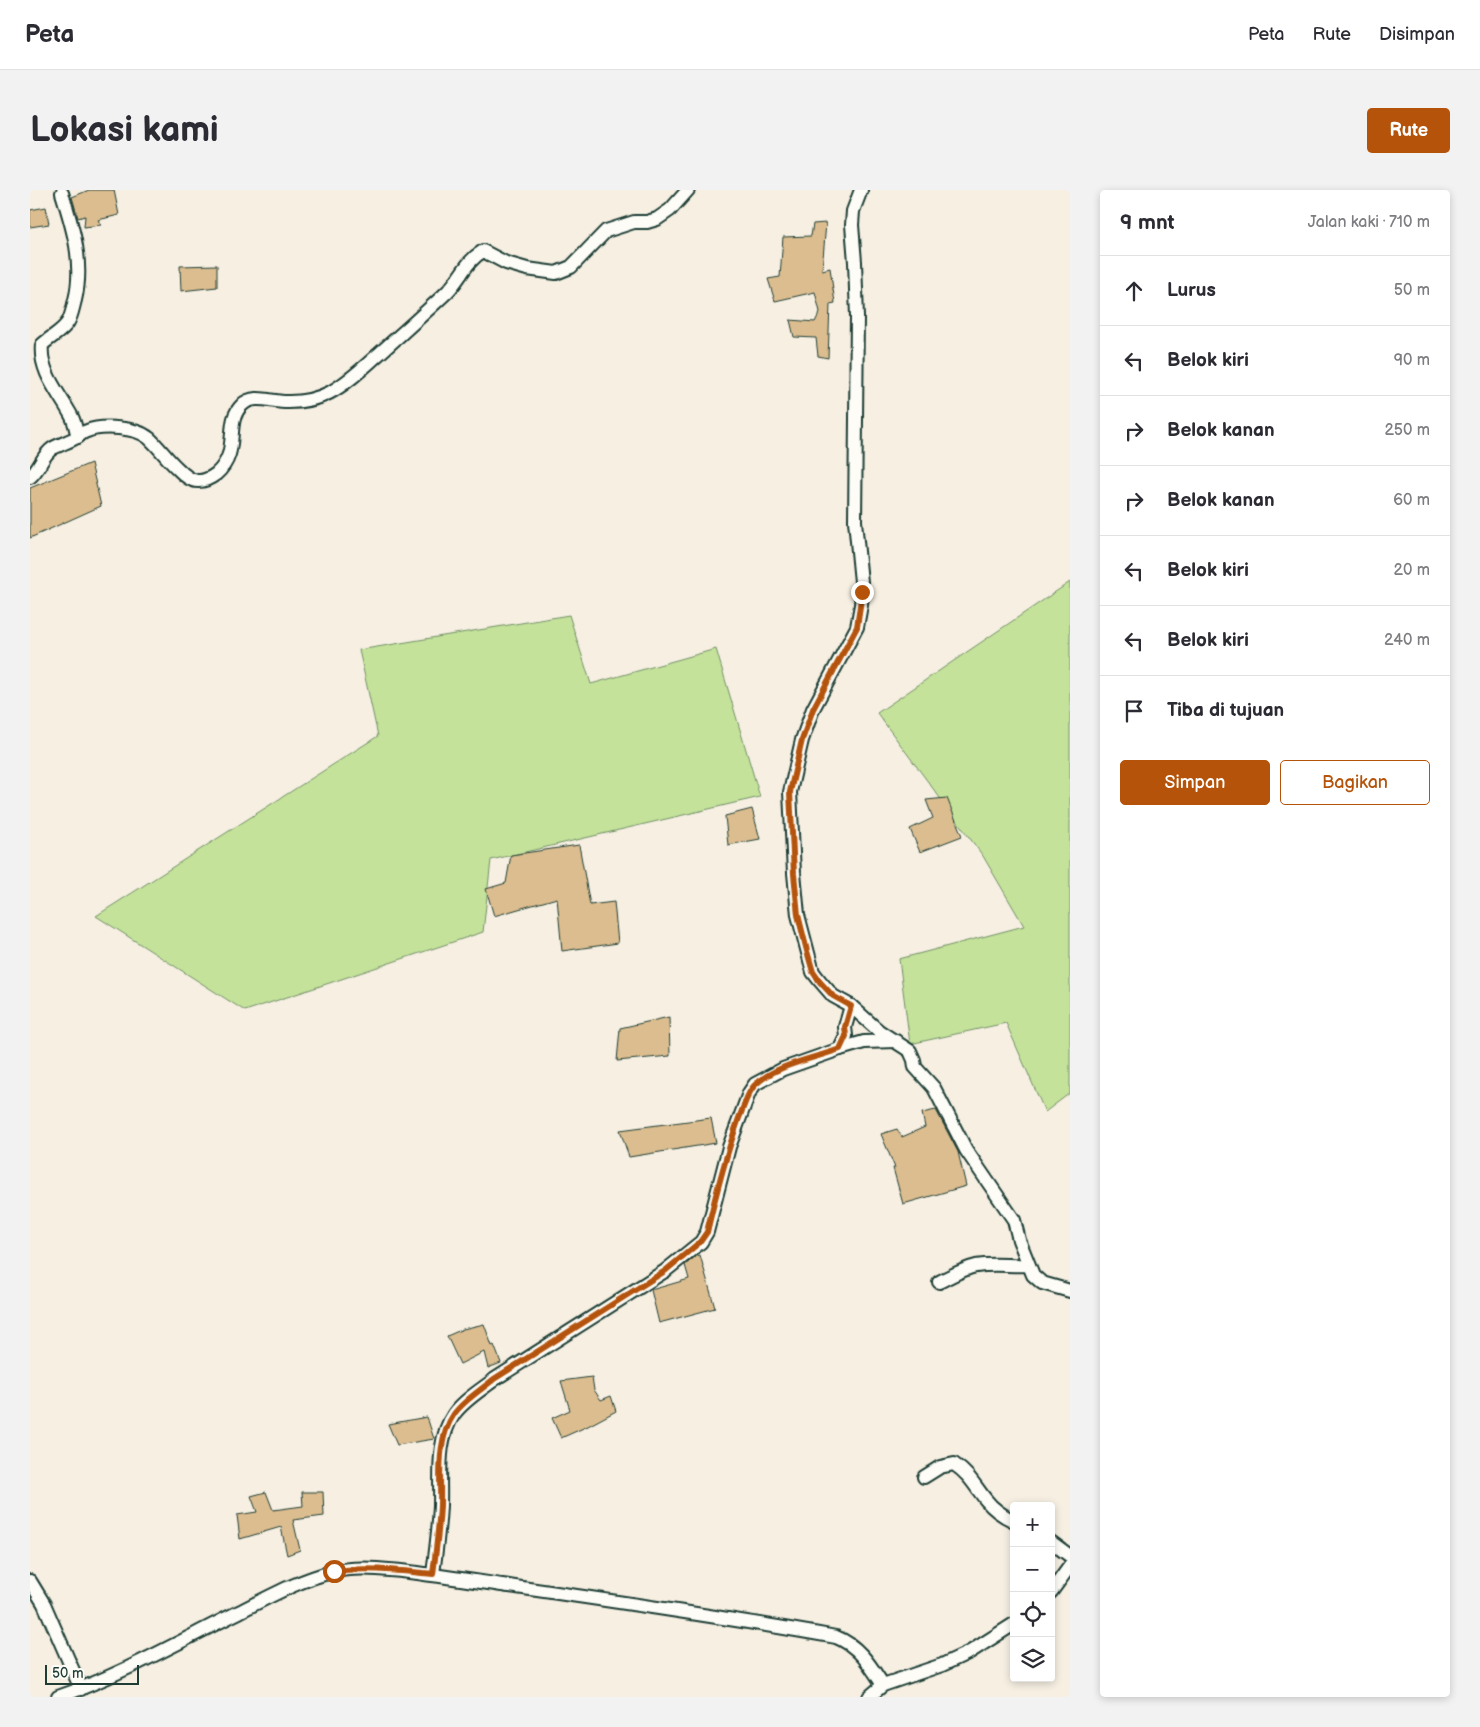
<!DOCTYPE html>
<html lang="id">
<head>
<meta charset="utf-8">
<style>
	body { margin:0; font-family:"Balsamiq Sans",sans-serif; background:#f2f2f3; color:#2b2b33 }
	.controls { position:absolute; right:15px; bottom:15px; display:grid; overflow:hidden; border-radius:5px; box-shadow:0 2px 8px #0003 }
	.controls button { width:45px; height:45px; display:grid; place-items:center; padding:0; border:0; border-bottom:1px solid #e1e1e2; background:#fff; color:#2b2b33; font:25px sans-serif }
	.scale { position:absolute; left:15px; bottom:12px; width:94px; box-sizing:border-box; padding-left:5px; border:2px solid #1f3d34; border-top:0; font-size:14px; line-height:18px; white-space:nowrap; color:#1f3d34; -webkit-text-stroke:4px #fdfcf7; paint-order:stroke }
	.stop { position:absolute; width:15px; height:15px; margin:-11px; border:4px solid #b45309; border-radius:50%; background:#fff }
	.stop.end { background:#b45309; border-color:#fff; box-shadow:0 1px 5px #0008 }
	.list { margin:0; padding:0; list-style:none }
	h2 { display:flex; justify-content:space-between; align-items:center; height:65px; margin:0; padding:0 20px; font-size:21px }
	h2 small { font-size:16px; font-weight:400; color:#7c7c81 }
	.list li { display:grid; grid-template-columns:32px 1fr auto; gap:15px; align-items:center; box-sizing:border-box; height:70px; padding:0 20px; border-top:1px solid #e1e1e2 }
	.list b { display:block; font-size:19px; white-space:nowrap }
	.list em { font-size:16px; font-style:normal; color:#7c7c81 }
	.actions { display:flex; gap:10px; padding:15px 20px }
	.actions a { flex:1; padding:11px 0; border:1px solid #b45309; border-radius:5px; text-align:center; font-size:18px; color:#b45309 }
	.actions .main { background:#b45309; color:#fff }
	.icon { flex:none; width:28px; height:28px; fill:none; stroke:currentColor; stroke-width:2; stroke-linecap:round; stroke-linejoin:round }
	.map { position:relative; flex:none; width:1040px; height:1507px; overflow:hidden; border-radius:5px }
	header { display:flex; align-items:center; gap:30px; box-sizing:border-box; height:70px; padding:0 25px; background:#fff; border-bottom:1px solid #e1e1e2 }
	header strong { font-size:24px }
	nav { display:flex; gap:28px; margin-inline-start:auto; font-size:18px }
	.intro { display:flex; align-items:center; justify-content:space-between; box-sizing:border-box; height:120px; padding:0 30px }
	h1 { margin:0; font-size:35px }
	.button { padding:12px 22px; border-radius:5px; background:#b45309; color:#fff; font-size:18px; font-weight:700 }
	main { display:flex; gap:30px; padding:0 30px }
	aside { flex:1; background:#fff; border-radius:5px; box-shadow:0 2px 8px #0003 }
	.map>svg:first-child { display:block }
</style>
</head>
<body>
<header>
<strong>Peta</strong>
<nav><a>Peta</a><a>Rute</a><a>Disimpan</a></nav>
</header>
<div class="intro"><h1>Lokasi kami</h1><a class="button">Rute</a></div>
<main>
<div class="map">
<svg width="1040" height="1507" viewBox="0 0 1040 1507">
	<rect width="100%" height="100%" fill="#f6efe2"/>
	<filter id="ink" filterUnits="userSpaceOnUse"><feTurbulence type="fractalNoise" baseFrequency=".02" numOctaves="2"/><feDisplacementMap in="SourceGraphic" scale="10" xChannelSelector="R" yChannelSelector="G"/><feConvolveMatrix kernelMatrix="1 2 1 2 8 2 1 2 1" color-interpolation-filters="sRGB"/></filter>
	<g filter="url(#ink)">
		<g fill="#c4e29a" stroke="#729067">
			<path d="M1040,392v511l-25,19 -39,-89 -96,21 -11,-85 125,-33 -41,-70 -106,-143z"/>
			<path d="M539,425l22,69 125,-35 44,148 -269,63 -8,72 -238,79 -149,-95 282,-180 -19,-86z"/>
		</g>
		<g fill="#dcbd8f" stroke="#1f3d34">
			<path d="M59,0h25l5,25 -21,5 3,5 -17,2 1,-11 -7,2 -6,-21z"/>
			<path d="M16,17l3,17 -19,3v-17z"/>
			<path d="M796,33l-4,47 8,-2 5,35 -5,1 -2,54 -10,-2 -2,-18 -22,-1 -4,-17 25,2 5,-10 -5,-20 -40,9 -7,-22 12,-2 3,-40 28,-1 2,-12z"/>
			<path d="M187,75v22l-36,4 -1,-25z"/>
			<path d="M61,273l10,43 -71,32v-50z"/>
			<path d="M917,608l15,38 -42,16 -10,-23 23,-11 -7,-18z"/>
			<path d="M722,619l8,30 -32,6 -3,-29z"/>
			<path d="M549,655l11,60 24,-3 4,41 -56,8 -5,-53 -63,18 -8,-27 20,-6 5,-28z"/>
			<path d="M639,827l1,39 -53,5 3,-33z"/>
			<path d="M906,920l22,42 8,34 -63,18 -10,-36h2l-14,-34 16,-5 5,8 23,-10 -3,-14z"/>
			<path d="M681,928l5,25 -87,14 -9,-27z"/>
			<path d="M670,1065l15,53 -56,15 -8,-33 38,-11 -4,-14 11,-9z"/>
			<path d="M454,1134l8,22 2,-1 7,18 -13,5 -4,-16 -24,12 -13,-28 16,-7z"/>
			<path d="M562,1187l2,13 7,10 10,-4 5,15 -28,15 -27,12 -9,-20 18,-8 -9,-29z"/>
			<path d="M397,1227l7,22 -37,6 -9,-21z"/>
			<path d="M236,1302l7,18 30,-4 -1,-14h21l1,24 -31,4 7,30 -13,5 -6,-28 -41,12 -3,-24 20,-3 -6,-16z"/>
		</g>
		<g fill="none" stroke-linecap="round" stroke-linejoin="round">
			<defs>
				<g id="minor">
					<path d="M831,0l-8,21 -1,14 3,37 2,55 -2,204 7,71 -1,13 -4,22 -44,82 -11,31 -12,52 4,81 4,42 15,57 7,9 13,15 18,10 28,25 31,20 4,9 1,7 19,21 32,62 48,70 5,20 14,35 9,8 28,8"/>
					<path d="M32,3c11,35 22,70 13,107 -2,7 -3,15 -7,22 -5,9 -18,15 -26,23 -3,27 18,49 30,72 3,6 4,13 6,20"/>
					<path d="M0,287c10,-8 12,-22 23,-29 8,-4 17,-7 24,-11 3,-2 6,-5 10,-6 15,-6 49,-4 62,7 10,9 18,21 28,30 6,6 14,14 22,13 6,0 13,-4 17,-7 26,-23 7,-51 26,-69 12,-12 32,-2 47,-3 14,0 28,-3 40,-9 19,-10 35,-26 51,-40 22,-20 45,-40 67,-61 14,-14 18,-30 36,-41l23,12 21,6 29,4 15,-6 35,-36 28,-9h13l10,-3 13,-9 18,-20"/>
					<path d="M810,859l6,-13 -1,-9 6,-21"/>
					<path d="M909,1092c12,-6 24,-13 37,-16 17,-3 35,0 52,-1"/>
					<path d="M894,1287l16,-10 14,-3c16,11 20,21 32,36 7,9 17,16 28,21"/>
					<path d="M1021,1352l19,14"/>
					<path d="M403,1384c3,-23 6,-46 7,-69 1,-29 -4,-65 14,-91 10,-14 27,-24 41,-35l170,-108 36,-29 6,-10 22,-85 20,-54 6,-9 28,-15 57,-20 24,-7 32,-1"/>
					<path d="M0,1391l14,23 37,85"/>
					<path d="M1021,1402l19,-26"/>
					<path d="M28,1507c63,-22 122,-56 181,-85 30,-15 60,-32 93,-40 22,-6 47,-3 69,-1 34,4 67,9 101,14 111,16 223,32 334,52 23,9 34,28 47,48"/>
					<path d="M839,1507l14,-12 59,-20 28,-13 44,-28"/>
				</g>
			</defs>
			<use href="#minor" stroke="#1f3d34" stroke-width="16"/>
			<use href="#minor" stroke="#fdfcf7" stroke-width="12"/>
		</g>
	</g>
	<g fill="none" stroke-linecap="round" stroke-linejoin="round" filter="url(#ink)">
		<path stroke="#b45309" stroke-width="6" d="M304,1381c33,-4 66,0 99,3 3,-23 6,-46 7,-69 1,-29 -4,-65 14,-91 10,-14 27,-24 40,-35l171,-108 35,-29 7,-10c9,-39 19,-77 32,-114 5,-11 8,-26 17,-34 22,-20 57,-25 84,-35l6,-13 -1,-9 6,-21 -18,-10 -13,-14 -7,-10 -6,-21 -9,-36 -4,-41 -4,-82 12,-52 11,-31 44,-82 5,-35"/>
	</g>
</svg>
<div class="controls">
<button>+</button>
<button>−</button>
<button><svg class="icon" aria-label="locate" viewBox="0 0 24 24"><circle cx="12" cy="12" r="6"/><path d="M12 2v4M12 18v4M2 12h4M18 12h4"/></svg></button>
<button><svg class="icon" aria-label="layers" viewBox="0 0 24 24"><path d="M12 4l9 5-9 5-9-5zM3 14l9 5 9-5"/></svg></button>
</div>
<div class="scale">50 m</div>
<div class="stop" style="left:304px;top:1381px"></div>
<div class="stop end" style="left:832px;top:402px"></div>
</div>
<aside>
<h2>9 mnt<small>Jalan kaki · 710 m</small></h2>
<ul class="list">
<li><svg class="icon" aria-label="ahead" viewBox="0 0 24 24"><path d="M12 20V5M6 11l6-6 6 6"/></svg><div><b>Lurus</b></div><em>50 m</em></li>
<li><svg class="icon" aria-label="left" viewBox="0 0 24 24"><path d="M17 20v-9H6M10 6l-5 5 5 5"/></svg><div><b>Belok kiri</b></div><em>90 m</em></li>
<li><svg class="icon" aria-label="right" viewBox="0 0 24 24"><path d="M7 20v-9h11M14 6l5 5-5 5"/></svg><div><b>Belok kanan</b></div><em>250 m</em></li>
<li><svg class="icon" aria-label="right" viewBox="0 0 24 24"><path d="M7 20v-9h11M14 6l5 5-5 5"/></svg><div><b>Belok kanan</b></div><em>60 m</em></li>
<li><svg class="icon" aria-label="left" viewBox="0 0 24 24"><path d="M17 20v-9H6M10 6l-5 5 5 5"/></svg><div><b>Belok kiri</b></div><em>20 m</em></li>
<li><svg class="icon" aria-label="left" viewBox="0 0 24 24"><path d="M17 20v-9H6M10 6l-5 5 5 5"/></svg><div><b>Belok kiri</b></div><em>240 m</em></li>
<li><svg class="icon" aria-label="arrive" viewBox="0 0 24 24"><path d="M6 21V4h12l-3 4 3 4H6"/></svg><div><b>Tiba di tujuan</b></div></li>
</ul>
<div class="actions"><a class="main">Simpan</a><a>Bagikan</a></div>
</aside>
</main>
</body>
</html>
